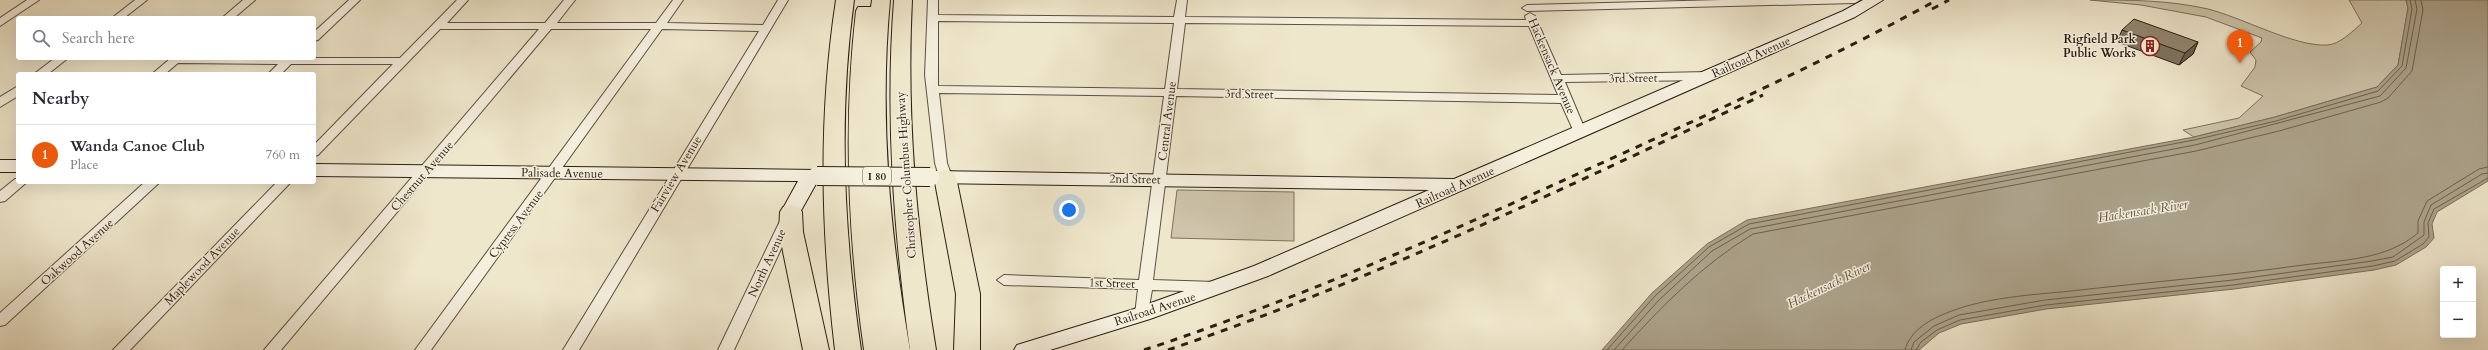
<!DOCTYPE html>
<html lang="en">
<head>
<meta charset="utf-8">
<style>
	body { margin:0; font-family:Cardo,serif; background:#f7f7f7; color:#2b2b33 }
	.controls { position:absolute; right:12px; bottom:12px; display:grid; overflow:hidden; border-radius:4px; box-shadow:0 4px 16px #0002 }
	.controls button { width:36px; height:36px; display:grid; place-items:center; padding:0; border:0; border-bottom:1px solid #e1e1e2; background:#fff; color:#2b2b33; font:20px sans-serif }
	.you { position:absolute; left:1069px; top:210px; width:14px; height:14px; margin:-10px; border:3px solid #fff; border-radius:50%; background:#1a73e8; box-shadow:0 0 0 6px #1a73e833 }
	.badge { display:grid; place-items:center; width:26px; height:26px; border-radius:50%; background:#ea580c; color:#fff; font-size:13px; font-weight:700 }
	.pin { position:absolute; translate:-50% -33px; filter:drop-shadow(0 1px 2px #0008) }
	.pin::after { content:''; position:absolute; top:21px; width:14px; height:12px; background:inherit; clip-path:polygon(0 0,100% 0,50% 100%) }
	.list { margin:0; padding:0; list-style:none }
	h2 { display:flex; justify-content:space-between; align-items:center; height:52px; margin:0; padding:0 16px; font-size:17px }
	h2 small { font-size:13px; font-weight:400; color:#7c7c81 }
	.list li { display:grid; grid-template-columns:26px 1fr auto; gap:12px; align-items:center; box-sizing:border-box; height:60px; padding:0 16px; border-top:1px solid #e1e1e2 }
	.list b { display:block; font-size:15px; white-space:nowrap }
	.list p { margin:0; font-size:13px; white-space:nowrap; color:#7c7c81 }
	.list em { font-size:13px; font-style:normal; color:#7c7c81 }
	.icon { flex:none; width:22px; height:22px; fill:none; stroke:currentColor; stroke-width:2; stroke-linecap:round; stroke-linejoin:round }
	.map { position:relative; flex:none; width:2488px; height:350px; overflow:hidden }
	.search { position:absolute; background:#fff; box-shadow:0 4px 16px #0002; left:16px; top:16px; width:300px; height:44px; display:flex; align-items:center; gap:10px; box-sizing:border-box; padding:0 14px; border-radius:4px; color:#7c7c81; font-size:15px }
	.panel { position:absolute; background:#fff; box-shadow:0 4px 16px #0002; left:16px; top:72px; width:300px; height:112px; border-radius:4px }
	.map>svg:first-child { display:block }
</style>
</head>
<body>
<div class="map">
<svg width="2488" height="350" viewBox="0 0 2488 350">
	<rect width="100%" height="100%" fill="#efe7cc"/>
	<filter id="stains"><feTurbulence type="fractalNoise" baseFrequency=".005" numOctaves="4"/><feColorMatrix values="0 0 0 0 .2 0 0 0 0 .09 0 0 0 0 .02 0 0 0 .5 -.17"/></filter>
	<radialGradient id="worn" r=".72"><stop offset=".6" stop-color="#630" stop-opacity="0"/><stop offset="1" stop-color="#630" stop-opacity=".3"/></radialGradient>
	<g fill="#cec5ac" stroke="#7c725e">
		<path d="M2090,0c40,0 79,0 118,9 33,8 87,38 119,36 12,0 26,-14 35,-22l-13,-23h57l2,8 -10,57 -21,22 -102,30 -81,20 -11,-7 56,-12 24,-22 -22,-10 14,-19 1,-7 -6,-8 11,-10 1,-4 -56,-21 -65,-12z"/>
		<path d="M1177,190l117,2v49l-123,-3z"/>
	</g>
	<path fill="#aca38c" stroke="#786e5b" d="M2406,0h82v181l-51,31 -5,12 2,14 -8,9 -30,18 -22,5 -140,19 -188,20 -85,15 -22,9 -20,17h-317l50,-57 55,-49 40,-24 447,-83 81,-20 102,-30 21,-22 10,-57z"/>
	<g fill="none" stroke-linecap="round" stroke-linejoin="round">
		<g stroke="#6c604e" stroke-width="1">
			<path d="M1607,350l48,-54 54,-49 40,-23 445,-84 82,-19 102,-30 24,-25 10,-57 -2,-9"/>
			<path d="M1614,350l45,-50 53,-49 38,-22 445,-84 185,-49 26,-28 11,-59 -2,-9"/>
			<path d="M1622,350c40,-44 80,-85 131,-116l443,-83 83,-20 102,-29 7,-4 24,-27 11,-61 -2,-10"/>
			<path d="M1905,350c5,-20 26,-31 44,-38 38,-15 83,-17 122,-21 78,-9 155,-15 232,-26 40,-5 83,-5 115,-32v-12l9,-20 52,-32 9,-2"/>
			<path d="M1911,350l3,-8 20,-16 25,-11 86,-15 188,-20 139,-19 21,-4 31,-22v-13l7,-17 51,-31 6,-1"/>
			<path d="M1916,350l5,-8 16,-12 23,-10 86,-15 187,-20 140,-19 22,-5 28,-17 6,-7 -1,-14 6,-14 54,-31"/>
		</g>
		<defs>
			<g id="street">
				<path d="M27,0h12l-39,26v-8z"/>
				<path d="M135,0h12l-23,18h-12z"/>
				<path d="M243,0h12l-21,18h-12z"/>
				<path d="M349,0h11l-42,40 -4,1v-9z"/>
				<path d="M457,0h11l-21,23h98l19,-23h11l-18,23h99l17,-23h10l-16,23 96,2 15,-25h10l-209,350h-16l196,-319 -97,-2 -231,321h-16l236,-321h-100l-270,321h-17l275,-321h-99l-122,126 -4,1v-11l79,-81h-102l-10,10h-13l10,-10 -100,-1 -13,11h-13l19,-16h229z"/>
				<path d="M928,0h10v15l236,2 3,-17h10l-2,17 341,3 -1,-4 5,-3 5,3 26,59 147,-3 6,4 -6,4 -143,2 21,50 -6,4 -6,-4 -13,-29 -385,-7 -23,184 63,2 5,2 2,3 -2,3 -5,2 -64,-2 -5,28h-10l-2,-4 3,-25 -134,-4 -7,-5 7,-5 135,5 25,-184 -225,-3 8,70 5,14 -2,3h-10l-5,-17 -10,-88zM938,21l236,2 -9,66 -227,-3zM1185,23l344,3 29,69 -381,-6z"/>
				<path d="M1722,0h138l-5,3 -328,8 -5,-3 5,-3z"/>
				<path d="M55,58h13l-20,16h-14z"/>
				<path d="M18,86v10l-18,11v-10z"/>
				<path d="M15,179h3v3h9l-22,19 -5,1v-11z"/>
				<path d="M145,182h15l-155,143 -5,1v-13z"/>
				<path d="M277,182h14l-161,168h-17z"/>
				<path d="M787,217l7,4 -60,129h-16l62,-129z"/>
			</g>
			<g id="secondary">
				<path d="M1863,0h20l-28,17 -587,259 -118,43 -100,31h-36l3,-5 117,-36 120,-43 175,-76 -498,-7 -7,-2 -3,-4 3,-4 7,-2 523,8 389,-168z"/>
				<rect x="0" y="160" width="18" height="12"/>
				<path d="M314,164l503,6 7,2 3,4 -3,4 -7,2 -19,34 -7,2 -7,-2 -3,-4 17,-31 -484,-5z"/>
			</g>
			<g id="highway">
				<path d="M836,0h18c-16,118 -10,233 7,350h-26c-14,-118 -17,-233 1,-350z"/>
				<path d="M872,0h18c-11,118 0,233 20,350h-46c-16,-113 -21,-225 -8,-339l2,-4h13z"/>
				<path d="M894,0h18c-6,118 5,233 24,350h-26c-16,-117 -25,-232 -16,-350z"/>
				<path d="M945,170l8,2 3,5 24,117v56h-26l2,-56 -22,-117 3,-5z"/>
				<path d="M791,205l8,2 3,5 1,20 26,118h-26l-24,-118 1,-20 3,-5z"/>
			</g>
		</defs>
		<use href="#street" stroke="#5c5040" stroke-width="2"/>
		<use href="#secondary" stroke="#2b1e11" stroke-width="2"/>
		<use href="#highway" stroke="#2b1e11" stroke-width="2"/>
		<use href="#street" fill="#f5efde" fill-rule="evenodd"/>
		<use href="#secondary" fill="#f5efde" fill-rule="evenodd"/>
		<use href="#highway" fill="#efe7cc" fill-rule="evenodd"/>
		<g stroke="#2b1e11" stroke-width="3" stroke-dasharray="7 7" stroke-linecap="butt">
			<path d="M1932,9l17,-9"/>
			<path d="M1144,350c151,-50 295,-113 440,-179 119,-54 238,-108 353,-171"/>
			<path d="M1168,350c205,-70 399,-163 595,-255"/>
		</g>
		<defs>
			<path id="secondary-bridge" d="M817,176l113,1"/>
		</defs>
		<use href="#secondary-bridge" stroke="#2b1e11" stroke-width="20" stroke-linecap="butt"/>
		<use href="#secondary-bridge" stroke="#f5efde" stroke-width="18"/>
	</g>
	<path fill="#7d7462" stroke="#2b1e11" d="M2122,30l76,12 -5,12 -14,11 -62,-23z"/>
	<path fill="#665e50" stroke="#2b1e11" d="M2198,42l-5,12 -14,11 6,-12z"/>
	<path fill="#918772" stroke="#2b1e11" d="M2134,19l64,23 -13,11 -63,-23z"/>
	<defs>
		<symbol id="building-ring" viewBox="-11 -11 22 22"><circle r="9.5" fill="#f5efde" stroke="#8f2418" stroke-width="1.5"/><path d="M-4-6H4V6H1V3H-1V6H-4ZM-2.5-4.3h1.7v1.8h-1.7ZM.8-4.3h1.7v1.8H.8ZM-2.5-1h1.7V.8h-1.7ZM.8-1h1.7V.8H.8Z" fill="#8f2418"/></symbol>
	</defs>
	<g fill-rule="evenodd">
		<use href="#building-ring" x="2139" y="35" width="22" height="22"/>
	</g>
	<g text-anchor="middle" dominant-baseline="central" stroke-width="3" stroke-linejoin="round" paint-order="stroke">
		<rect fill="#f5efde" stroke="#685d4e" stroke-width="1" x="863" y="167" width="28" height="18" rx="3"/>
		<g font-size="11" font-weight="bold" fill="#2b1e11">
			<text x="877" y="176">I 80</text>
		</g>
		<g font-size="12" font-weight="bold" fill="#2b1e11" stroke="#f5efde" text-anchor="end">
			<text x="2136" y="39">Rigfield Park<tspan x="2136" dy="14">Public Works</tspan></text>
		</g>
		<g font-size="12" fill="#2b1e11" stroke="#f5efde">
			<text transform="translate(1751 57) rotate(-24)">Railroad Avenue</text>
			<text transform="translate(1552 66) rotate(67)">Hackensack Avenue</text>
			<text transform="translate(1633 78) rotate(-1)">3rd Street</text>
			<text transform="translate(1249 94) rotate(1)">3rd Street</text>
			<text transform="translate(1167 121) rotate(-83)">Central Avenue</text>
			<text transform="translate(562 173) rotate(1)">Palisade Avenue</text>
			<text transform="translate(676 174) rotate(-59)">Fairview Avenue</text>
			<text transform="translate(906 175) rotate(-94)">Christopher Columbus Highway</text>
			<text transform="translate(422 176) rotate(-49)">Chestnut Avenue</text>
			<text transform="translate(1135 179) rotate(1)">2nd Street</text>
			<text transform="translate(1455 187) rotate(-24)">Railroad Avenue</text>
			<text transform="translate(516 224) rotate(-53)">Cypress Avenue</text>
			<text transform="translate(77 252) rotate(-42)">Oakwood Avenue</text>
			<text transform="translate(767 263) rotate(-65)">North Avenue</text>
			<text transform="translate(202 266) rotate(-46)">Maplewood Avenue</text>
			<text transform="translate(1112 283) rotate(2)">1st Street</text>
			<text transform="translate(1155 309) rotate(-18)">Railroad Avenue</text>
		</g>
		<g font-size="13" font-style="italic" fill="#5f5342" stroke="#f5efde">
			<text transform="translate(2143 211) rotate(-9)">Hackensack River</text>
			<text transform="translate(1829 285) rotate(-26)">Hackensack River</text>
		</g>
	</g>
	<rect width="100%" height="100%" filter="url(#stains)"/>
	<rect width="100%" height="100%" fill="url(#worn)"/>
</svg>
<div class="controls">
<button>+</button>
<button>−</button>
</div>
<div class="you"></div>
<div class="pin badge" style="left:2240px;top:63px">1</div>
<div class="search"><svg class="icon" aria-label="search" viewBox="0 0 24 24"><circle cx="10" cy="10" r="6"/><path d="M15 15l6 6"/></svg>Search here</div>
<section class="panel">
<h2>Nearby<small></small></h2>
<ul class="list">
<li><span class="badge">1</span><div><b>Wanda Canoe Club</b><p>Place</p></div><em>760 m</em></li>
</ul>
</section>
</div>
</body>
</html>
